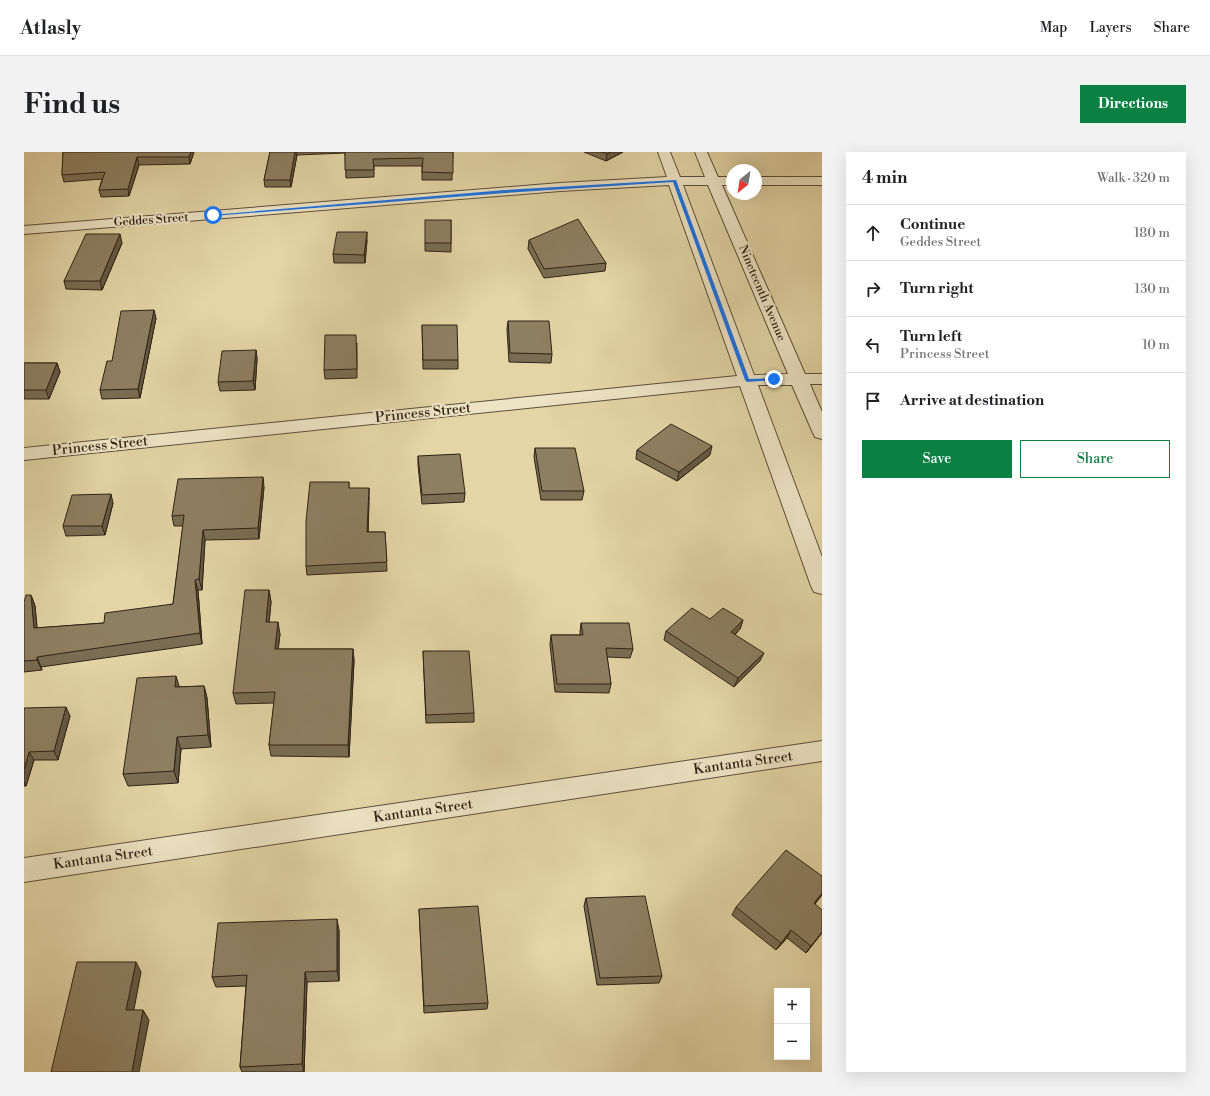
<!DOCTYPE html>
<html lang="en">
<head>
<meta charset="utf-8">
<style>
	body { margin:0; font-family:"Libre Bodoni",serif; background:#f2f2f2; color:#202124 }
	.controls { position:absolute; right:12px; bottom:12px; display:grid; overflow:hidden; border-radius:0px; box-shadow:0 4px 16px #0002 }
	.controls button { width:36px; height:36px; display:grid; place-items:center; padding:0; border:0; border-bottom:1px solid #e0e0e0; background:#fff; color:#202124; font:20px sans-serif }
	.compass { position:absolute; left:702px; top:12px; width:36px; height:36px; border-radius:50%; background:#fff; box-shadow:0 4px 16px #0002; rotate:210deg }
	.stop { position:absolute; width:12px; height:12px; margin:-9px; border:3px solid #1a73e8; border-radius:50%; background:#fff }
	.stop.end { background:#1a73e8; border-color:#fff; box-shadow:0 1px 4px #0008 }
	.list { margin:0; padding:0; list-style:none }
	h2 { display:flex; justify-content:space-between; align-items:center; height:52px; margin:0; padding:0 16px; font-size:17px }
	h2 small { font-size:13px; font-weight:400; color:#757577 }
	.list li { display:grid; grid-template-columns:26px 1fr auto; gap:12px; align-items:center; box-sizing:border-box; height:56px; padding:0 16px; border-top:1px solid #e0e0e0 }
	.list b { display:block; font-size:15px; white-space:nowrap }
	.list p { margin:0; font-size:13px; white-space:nowrap; color:#757577 }
	.list em { font-size:13px; font-style:normal; color:#757577 }
	.actions { display:flex; gap:8px; padding:12px 16px }
	.actions a { flex:1; padding:9px 0; border:1px solid #0b8043; border-radius:0px; text-align:center; font-size:14px; color:#0b8043 }
	.actions .main { background:#0b8043; color:#fff }
	.icon { flex:none; width:22px; height:22px; fill:none; stroke:currentColor; stroke-width:2; stroke-linecap:round; stroke-linejoin:round }
	.map { position:relative; flex:none; width:798px; height:920px; overflow:hidden; border-radius:0px }
	header { display:flex; align-items:center; gap:24px; box-sizing:border-box; height:56px; padding:0 20px; background:#fff; border-bottom:1px solid #e0e0e0 }
	header strong { font-size:19px }
	nav { display:flex; gap:22px; margin-inline-start:auto; font-size:14px }
	.intro { display:flex; align-items:center; justify-content:space-between; box-sizing:border-box; height:96px; padding:0 24px }
	h1 { margin:0; font-size:28px }
	.button { padding:10px 18px; border-radius:0px; background:#0b8043; color:#fff; font-size:14px; font-weight:700 }
	main { display:flex; gap:24px; padding:0 24px }
	aside { flex:1; background:#fff; border-radius:0px; box-shadow:0 4px 16px #0002 }
	.map>svg:first-child { display:block }
</style>
</head>
<body>
<header>
<strong>Atlasly</strong>
<nav><a>Map</a><a>Layers</a><a>Share</a></nav>
</header>
<div class="intro"><h1>Find us</h1><a class="button">Directions</a></div>
<main>
<div class="map">
<svg width="798" height="920" viewBox="0 0 798 920">
	<rect width="100%" height="100%" fill="#e3d5a6"/>
	<filter id="stains"><feTurbulence type="fractalNoise" baseFrequency=".005" numOctaves="4"/><feColorMatrix values="0 0 0 0 .2 0 0 0 0 .09 0 0 0 0 .02 0 0 0 .5 -.17"/></filter>
	<radialGradient id="worn" r=".72"><stop offset=".6" stop-color="#630" stop-opacity="0"/><stop offset="1" stop-color="#630" stop-opacity=".3"/></radialGradient>
	<g fill="none" stroke-linecap="round" stroke-linejoin="round">
		<defs>
			<g id="minor">
				<path d="M634,0h12l10,25h25l-10,-25h12l11,25h14v8h-10l83,189h17v10h-12l12,28v27l-7,-2 -2,-4 -21,-48h-34l64,172v37l-8,-2 -3,-6 -71,-200 -716,74v-12l713,-72 -68,-191 -109,6 -536,43v-8l536,-43 107,-6zM659,33h25l80,189 -34,1z"/>
				<rect x="732" y="25" width="66" height="8"/>
				<path d="M798,589v20l-798,121v-24z"/>
			</g>
		</defs>
		<use href="#minor" stroke="#5d4f3b" stroke-width="2"/>
		<use href="#minor" fill="#ede4c5" fill-rule="evenodd"/>
	</g>
	<g fill="#796d53" stroke="#302217">
		<path d="M39,0h131l-4,12 -51,1 -10,31 -28,1 -2,-7 3,-11 -38,3 -2,-7z"/>
		<path d="M246,0h183l-1,28h-30v-14h-48v11l-28,1 -1,-25 -48,2 -6,32h-26l-1,-7z"/>
		<path d="M560,0h39l-17,9z"/>
		<path d="M427,68v32l-26,-1v-8z"/>
		<path d="M343,88l-2,23h-31l-1,-9z"/>
		<path d="M505,88l77,23 -1,8 -61,7 -16,-29z"/>
		<path d="M98,91l-20,47 -36,-1 -2,-8z"/>
		<path d="M132,166l-16,80 -38,1 -2,-9z"/>
		<path d="M484,169l44,33 -1,9 -42,-1 -2,-33z"/>
		<path d="M398,173l36,35v9h-35z"/>
		<path d="M333,191v35l-32,1 -1,-9z"/>
		<path d="M232,198l1,9 -2,31 -35,1 -2,-9z"/>
		<path d="M0,211h33l3,9 -11,27h-25z"/>
		<path d="M511,296l49,43 -2,9h-41l-7,-43z"/>
		<path d="M613,298l73,5 -33,26 -41,-22z"/>
		<path d="M394,304l47,37 -1,9 -42,2 -4,-39z"/>
		<path d="M325,330v6l20,9 -1,35h17l2,39 -80,4 -1,-9z"/>
		<path d="M240,335l-5,52 -54,1 -3,50h-4l4,54 -161,23 1,3 -18,2v-70l7,-7 4,11 2,22 67,-5 69,-19 10,-78h-9l-2,-10z"/>
		<path d="M89,351l-8,32 -39,1 -3,-10z"/>
		<path d="M245,438l2,12 -2,20 11,12 -2,15h75l1,12 -5,96 -78,-1 -2,-11 5,-42 -38,1 -3,-11z"/>
		<path d="M686,467l33,1 -3,9 -5,6 25,26 -26,26 -70,-47 2,-9z"/>
		<path d="M557,471l52,26 -3,9 -23,-1 4,27 -2,9 -54,-1 -5,-48 1,-9h29v-3z"/>
		<path d="M399,499l51,62v9l-48,1z"/>
		<path d="M180,534l3,12 4,49 -30,2 -3,34 -50,3 -5,-12 56,-87z"/>
		<path d="M0,557l46,7 -12,44h-24l-8,26h-2z"/>
		<path d="M798,743l-7,9 7,29 -16,20 -19,-15 -11,12 -44,-35 4,-8z"/>
		<path d="M562,746l76,78 -3,7 -62,2 -13,-79z"/>
		<path d="M395,757l69,94 -1,6 -63,4z"/>
		<path d="M315,778v51l-32,1 -3,90h-62l-2,-5 6,-81 -30,1 -4,-10z"/>
	</g>
	<g fill="#635944" stroke="#302217">
		<path d="M167,0h3l-4,12 -1,-7z"/>
		<path d="M271,0h1l1,3 -6,32 -1,-7z"/>
		<path d="M587,0h12l-17,9 1,-7z"/>
		<path d="M113,5l2,8 -10,31 -1,-7z"/>
		<path d="M343,80v8l-2,23 -1,-8z"/>
		<path d="M96,82l2,9 -20,47 -2,-9z"/>
		<path d="M130,158l2,8 -16,80 -2,-9z"/>
		<path d="M232,198l1,9 -2,31 -2,-9z"/>
		<path d="M33,211l3,9 -11,27 -3,-9z"/>
		<path d="M688,294l-2,9 -33,26 2,-9z"/>
		<path d="M239,325l1,10 -5,52 -1,-11z"/>
		<path d="M345,336v9l-1,45 -1,-10z"/>
		<path d="M87,342l2,9 -8,32 -3,-9z"/>
		<path d="M179,378l2,10 -3,50 -3,-11z"/>
		<path d="M171,428l3,10 4,54 -2,-11z"/>
		<path d="M245,438l2,12 -3,32 -2,-12z"/>
		<path d="M7,443l4,11 3,32 -4,-10z"/>
		<path d="M719,468l-3,9 -12,12 3,-9z"/>
		<path d="M254,470l2,12 -3,27 -2,-12z"/>
		<path d="M329,497l1,12 -5,96 -1,-12z"/>
		<path d="M740,501l-4,8 -26,26 4,-9z"/>
		<path d="M13,505l4,10 1,3 -5,-10z"/>
		<path d="M152,524l4,13 -5,-2z"/>
		<path d="M180,534l3,12 4,49 -3,-12z"/>
		<path d="M42,555l4,9 -12,44 -4,-9z"/>
		<path d="M153,585l4,12 -3,34 -4,-12z"/>
		<path d="M5,600l5,8 -8,26 -2,-4v-12z"/>
		<path d="M798,741v2l-13,16 5,-8z"/>
		<path d="M313,767l2,11v51l-2,-10z"/>
		<path d="M767,778l-4,8 -11,12 5,-7z"/>
		<path d="M798,780v1l-16,20 5,-7z"/>
		<path d="M112,810l5,10 -9,48 -6,-10z"/>
		<path d="M281,820l2,10 -3,90 -2,-8z"/>
		<path d="M119,858l6,10 -10,52h-7z"/>
	</g>
	<g fill="#8d7f61" stroke="#302217">
		<path d="M39,0h128l-2,5h-52l-9,32 -29,1 6,-18 -43,3z"/>
		<path d="M246,0h25l-5,28h-26z"/>
		<path d="M321,0h108v21l-31,-1 1,-14 -50,1 1,11h-29z"/>
		<path d="M578,0h9l-4,2z"/>
		<path d="M554,67l28,44 -62,6 -15,-29z"/>
		<rect x="401" y="68" width="26" height="23"/>
		<path d="M313,80h30l-3,23 -31,-1z"/>
		<path d="M62,82h34l-20,47h-36z"/>
		<path d="M130,158l-16,79 -38,1 7,-29h5l9,-50z"/>
		<path d="M484,169h41l3,33 -42,-1z"/>
		<path d="M398,173h35l1,35h-35z"/>
		<path d="M301,183h31l1,34 -33,1z"/>
		<path d="M232,198l-3,31 -35,1 4,-31z"/>
		<path d="M0,211h33l-11,27h-22z"/>
		<path d="M647,272l41,22 -33,26 -42,-22z"/>
		<path d="M511,296h40l9,43h-42z"/>
		<path d="M436,302l5,39 -43,2 -4,-39z"/>
		<path d="M239,325l-5,51 -55,2 -4,49 -4,1 5,53 -163,24v3l-13,1v-59l2,-7h5l3,33 70,-5 1,-10 68,-9 11,-89 -12,1 6,-37z"/>
		<path d="M286,330h39v6h20l-2,44h18l2,30 -81,4v-45z"/>
		<path d="M87,342l-9,32h-39l9,-31z"/>
		<path d="M221,438h24l-3,32h12l-3,27h78l-5,96h-79l6,-53 -42,1z"/>
		<path d="M668,456l18,11 13,-11 20,12 -12,12 33,21 -26,25 -72,-47z"/>
		<path d="M557,471h48l4,26 -27,-1 5,36h-54l-6,-49h32z"/>
		<path d="M399,499h46l5,62 -48,2z"/>
		<path d="M152,524l-1,11 29,-1 4,49 -31,2 -3,34 -51,3 14,-96z"/>
		<path d="M42,555l-12,44 -25,1 -5,18v-62z"/>
		<path d="M762,698l36,26v17l-8,10 8,7v22l-11,14 -20,-16 -10,13 -45,-36z"/>
		<path d="M621,744l17,80 -62,2 -14,-80z"/>
		<path d="M454,754l10,97 -64,3 -5,-97z"/>
		<path d="M313,767v52l-32,1 -3,92 -62,3 7,-92 -35,2 6,-54z"/>
		<path d="M53,810h59l-10,48h17l-11,62h-81z"/>
	</g>
	<path fill="#1a73e8" d="M652,28l73,199 25,-1 2,1v1l-29,2 -2,-2 -72,-198 -168,11 -292,23 -2,-1 294,-25z"/>
	<g text-anchor="middle" dominant-baseline="central" stroke-width="4" stroke-linejoin="round" paint-order="stroke">
		<g font-size="12" fill="#302217" stroke="#ede4c5">
			<text transform="translate(127 68) rotate(-4)">Geddes Street</text>
			<text transform="translate(738 141) rotate(67)">Nineteenth Avenue</text>
		</g>
		<g font-size="14" fill="#302217" stroke="#ede4c5">
			<text transform="translate(399 261) rotate(-6)">Princess Street</text>
			<text transform="translate(76 294) rotate(-6)">Princess Street</text>
			<text transform="translate(719 611) rotate(-8)">Kantanta Street</text>
			<text transform="translate(399 659) rotate(-8)">Kantanta Street</text>
			<text transform="translate(79 706) rotate(-8)">Kantanta Street</text>
		</g>
	</g>
	<rect width="100%" height="100%" filter="url(#stains)"/>
	<rect width="100%" height="100%" fill="url(#worn)"/>
</svg>
<div class="controls">
<button>+</button>
<button>−</button>
</div>
<svg class="compass" viewBox="-18 -18 36 36"><path d="M0-13l5 13h-10z" fill="#e53935"/><path d="M0 13l5-13h-10z" fill="#757577"/></svg>
<div class="stop" style="left:189px;top:63px"></div>
<div class="stop end" style="left:750px;top:227px"></div>
</div>
<aside>
<h2>4 min<small>Walk · 320 m</small></h2>
<ul class="list">
<li><svg class="icon" aria-label="ahead" viewBox="0 0 24 24"><path d="M12 20V5M6 11l6-6 6 6"/></svg><div><b>Continue</b><p>Geddes Street</p></div><em>180 m</em></li>
<li><svg class="icon" aria-label="right" viewBox="0 0 24 24"><path d="M7 20v-9h11M14 6l5 5-5 5"/></svg><div><b>Turn right</b></div><em>130 m</em></li>
<li><svg class="icon" aria-label="left" viewBox="0 0 24 24"><path d="M17 20v-9H6M10 6l-5 5 5 5"/></svg><div><b>Turn left</b><p>Princess Street</p></div><em>10 m</em></li>
<li><svg class="icon" aria-label="arrive" viewBox="0 0 24 24"><path d="M6 21V4h12l-3 4 3 4H6"/></svg><div><b>Arrive at destination</b></div></li>
</ul>
<div class="actions"><a class="main">Save</a><a>Share</a></div>
</aside>
</main>
</body>
</html>
